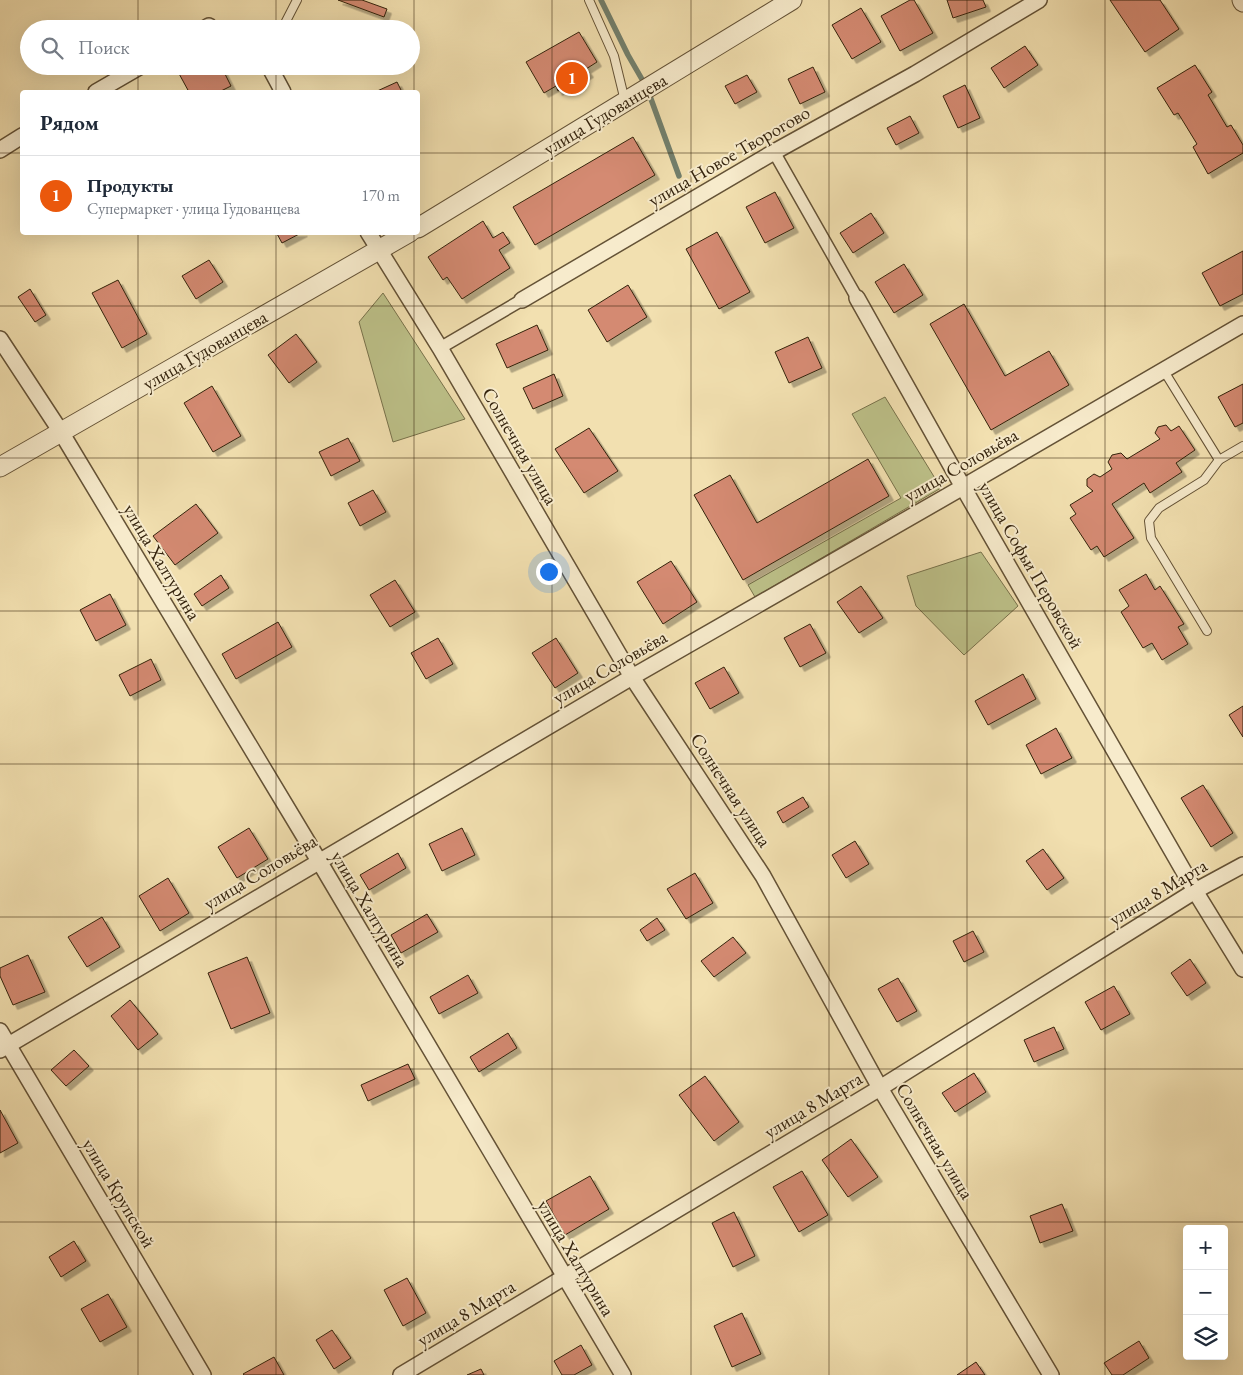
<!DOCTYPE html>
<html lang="ru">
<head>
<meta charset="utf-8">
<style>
	body { margin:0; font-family:"EB Garamond",serif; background:#f6f6f7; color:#1f2937 }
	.controls { position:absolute; right:15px; bottom:15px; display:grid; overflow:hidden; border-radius:5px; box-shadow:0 5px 20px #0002 }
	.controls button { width:45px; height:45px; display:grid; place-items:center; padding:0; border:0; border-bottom:1px solid #e0e1e3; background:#fff; color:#1f2937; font:25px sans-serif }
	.you { position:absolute; left:548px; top:571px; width:18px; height:18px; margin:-12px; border:4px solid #fff; border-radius:50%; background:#1a73e8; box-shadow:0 0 0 8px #1a73e833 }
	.badge { display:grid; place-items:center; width:32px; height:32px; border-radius:50%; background:#ea580c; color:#fff; font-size:16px; font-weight:700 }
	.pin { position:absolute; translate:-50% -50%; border:2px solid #fff; box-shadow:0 1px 5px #0006 }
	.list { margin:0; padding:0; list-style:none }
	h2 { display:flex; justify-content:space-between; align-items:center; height:65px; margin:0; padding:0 20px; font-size:21px }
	h2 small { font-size:16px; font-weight:400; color:#747a83 }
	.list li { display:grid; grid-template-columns:32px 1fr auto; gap:15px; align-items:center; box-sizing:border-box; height:80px; padding:0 20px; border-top:1px solid #e0e1e3 }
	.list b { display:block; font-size:19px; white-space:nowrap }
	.list p { margin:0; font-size:16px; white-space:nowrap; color:#747a83 }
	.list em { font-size:16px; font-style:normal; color:#747a83 }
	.icon { flex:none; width:28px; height:28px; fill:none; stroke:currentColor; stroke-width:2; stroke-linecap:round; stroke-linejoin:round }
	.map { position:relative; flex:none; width:1243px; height:1375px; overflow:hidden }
	.search { position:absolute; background:#fff; box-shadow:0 5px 20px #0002; left:20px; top:20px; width:400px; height:55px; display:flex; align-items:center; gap:12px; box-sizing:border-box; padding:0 18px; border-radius:28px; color:#747a83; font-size:19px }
	.panel { position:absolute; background:#fff; box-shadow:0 5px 20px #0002; left:20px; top:90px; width:400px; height:145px; border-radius:5px }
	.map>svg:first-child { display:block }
</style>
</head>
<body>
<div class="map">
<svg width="1243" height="1375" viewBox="0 0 1243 1375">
	<defs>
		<filter id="shadow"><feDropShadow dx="4.5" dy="4.5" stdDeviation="0" flood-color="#0004"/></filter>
	</defs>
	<rect width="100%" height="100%" fill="#f2e0b0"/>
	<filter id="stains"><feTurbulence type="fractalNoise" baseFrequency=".004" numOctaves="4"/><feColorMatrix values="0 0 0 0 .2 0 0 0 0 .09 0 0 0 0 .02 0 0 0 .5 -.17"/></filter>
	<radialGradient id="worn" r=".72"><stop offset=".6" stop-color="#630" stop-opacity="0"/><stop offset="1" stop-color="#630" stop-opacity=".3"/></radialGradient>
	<g fill="#bdc189" stroke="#78724b">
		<path d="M383,293l82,126 -72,23 -34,-120z"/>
		<path d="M885,397l56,91 -186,109 -7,-12 153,-87 -49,-84z"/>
		<path d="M981,552l37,54 -54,49 -48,-49 -9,-30z"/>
	</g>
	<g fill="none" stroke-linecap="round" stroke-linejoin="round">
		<path stroke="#727f6c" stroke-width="5.5" d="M601,0l27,55 19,33 32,88"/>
	</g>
	<g fill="#d48a72" stroke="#34230d" filter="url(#shadow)">
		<path d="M338,0h24l25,9 -3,8z"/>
		<path d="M910,0h4l19,33 -33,18 -19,-35z"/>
		<path d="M947,0h36l3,7 -33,11z"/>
		<path d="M1110,0h50l19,29 -34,23z"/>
		<path d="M861,8l20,34 -29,17 -20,-34z"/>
		<path d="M579,32l18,30 -11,7 3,4 -31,18 -2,-5 -12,7 -18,-31z"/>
		<path d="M1025,46l13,19 -34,23 -13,-20z"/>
		<path d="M1195,65l17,27 -4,3 19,32 4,-2 12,20v8l-35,21 -15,-27 4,-3 -19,-31 -4,2 -17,-27z"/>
		<path d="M183,66h38l10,20 -12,6h-30l-12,-22z"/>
		<path d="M813,67l12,25 -25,12 -12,-25z"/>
		<path d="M747,75l10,17 -22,12 -10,-18z"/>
		<path d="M397,82l5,10h-27z"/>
		<path d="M965,85l15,33 -22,10 -15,-32z"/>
		<path d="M910,116l9,17 -23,12 -9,-17z"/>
		<path d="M633,137l22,38 -120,70 -22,-38z"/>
		<path d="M775,192l19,36 -29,15 -19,-36z"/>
		<path d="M871,213l13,20 -31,20 -13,-20z"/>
		<path d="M483,221l10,17 10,-6 7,11 -11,7 11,18 -48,31 -15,-22 -4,3 -15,-23z"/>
		<path d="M276,232h27l-21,11z"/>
		<path d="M717,232l33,60 -31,17 -33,-60z"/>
		<path d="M1243,251v43l-23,12 -18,-33z"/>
		<path d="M209,260l14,22 -27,17 -14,-23z"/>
		<path d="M904,264l19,31 -29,18 -19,-31z"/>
		<path d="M118,280l29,54 -25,14 -30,-55z"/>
		<path d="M628,285l19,32 -40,25 -19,-32z"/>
		<path d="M30,289l16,26 -11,7 -17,-25z"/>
		<path d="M964,304l41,72 44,-25 20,34 -78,45 -61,-106z"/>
		<path d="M537,325l11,25 -41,18 -11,-24z"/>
		<path d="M296,334l21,28 -28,21 -21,-28z"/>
		<path d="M808,337l14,31 -33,15 -14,-31z"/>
		<path d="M554,374l9,22 -30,13 -10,-21z"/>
		<path d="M1243,384v39l-8,4 -17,-30z"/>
		<path d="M212,386l29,50 -28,16 -29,-49z"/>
		<path d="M1166,425l5,6 8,-5 16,24 -19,13 6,9 -32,21 -6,-10 -32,21 22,34 -30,19 -7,-11 -6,4 -21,-32 6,-4 -6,-9 23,-14 -6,-5v-7l7,-5 6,3 12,-8 -4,-7 4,-7 9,-2 6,6 33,-20 -5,-6 3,-6z"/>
		<path d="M589,428l29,43 -34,22 -29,-44z"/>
		<path d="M348,438l12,23 -29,15 -12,-24z"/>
		<path d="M868,459l21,37 -146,84 -49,-85 36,-20 27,48z"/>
		<path d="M373,490l13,22 -26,14 -12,-23z"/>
		<path d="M196,504l22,29 -43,32 -22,-29z"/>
		<path d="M671,561l26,41 -34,22 -26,-42z"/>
		<path d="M1146,574l9,16 5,-4 24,38 -6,3 10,17 -26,16 -10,-17 -9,5 -22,-36 8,-6 -10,-16z"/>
		<path d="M221,575l8,13 -27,18 -8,-12z"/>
		<path d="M395,580l20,32 -25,15 -20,-32z"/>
		<path d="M861,586l22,32 -24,15 -22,-31z"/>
		<path d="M110,594l16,31 -30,16 -16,-31z"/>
		<path d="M278,622l14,25 -56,32 -14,-25z"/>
		<path d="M810,624l16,29 -26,14 -16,-29z"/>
		<path d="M438,638l15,26 -27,15 -15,-26z"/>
		<path d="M556,638l22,35 -23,15 -23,-35z"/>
		<path d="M151,659l10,21 -31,16 -11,-21z"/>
		<path d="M724,667l15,26 -29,16 -15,-26z"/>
		<path d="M1023,674l13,25 -48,26 -13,-24z"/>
		<path d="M1243,706v31l-14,-22z"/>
		<path d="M1056,728l16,30 -31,16 -15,-29z"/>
		<path d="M1203,785l30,48 -22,14 -30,-49z"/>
		<path d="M803,797l6,10 -26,16 -6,-11z"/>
		<path d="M249,828l19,31 -31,19 -19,-31z"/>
		<path d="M462,828l13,27 -33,16 -13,-27z"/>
		<path d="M855,841l14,23 -23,14 -14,-23z"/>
		<path d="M1043,849l21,29 -17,12 -21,-29z"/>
		<path d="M398,853l8,15 -37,22 -9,-15z"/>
		<path d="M695,873l18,30 -27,16 -19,-30z"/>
		<path d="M168,878l21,35 -29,18 -21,-35z"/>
		<path d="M427,914l11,18 -37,21 -10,-18z"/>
		<path d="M102,917l18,30 -33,20 -19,-30z"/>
		<path d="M657,918l8,12 -18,11 -7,-11z"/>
		<path d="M973,931l11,21 -20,10 -11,-21z"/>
		<path d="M733,937l13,16 -32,24 -13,-16z"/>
		<path d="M28,955l17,37 -32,13 -13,-29v-8z"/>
		<path d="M247,957l23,56 -39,16 -23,-56z"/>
		<path d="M1190,959l16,24 -19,13 -16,-23z"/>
		<path d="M468,975l10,18 -39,21 -9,-17z"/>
		<path d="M898,978l19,33 -20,11 -19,-33z"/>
		<path d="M1114,986l16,28 -29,16 -16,-28z"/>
		<path d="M130,1000l28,34 -20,16 -27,-34z"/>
		<path d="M1054,1027l10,22 -30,13 -10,-22z"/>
		<path d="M508,1033l9,15 -38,24 -9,-15z"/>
		<path d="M74,1050l15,16 -23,20 -15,-16z"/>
		<path d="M408,1064l7,15 -47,22 -7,-16z"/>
		<path d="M974,1073l12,19 -31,20 -13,-19z"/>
		<path d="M705,1076l34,46 -25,19 -35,-46z"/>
		<path d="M0,1110l18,33 -18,10z"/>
		<path d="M851,1139l27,38 -30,20 -26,-37z"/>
		<path d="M802,1171l26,44 -29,17 -26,-45z"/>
		<path d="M590,1176l19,33 -44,26 -19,-34z"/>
		<path d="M1062,1204l11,27 -33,12 -10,-27z"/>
		<path d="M734,1212l21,44 -22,11 -21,-44z"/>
		<path d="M74,1241l12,20 -25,16 -12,-20z"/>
		<path d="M407,1278l19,35 -23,13 -19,-36z"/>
		<path d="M108,1294l19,33 -27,15 -19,-33z"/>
		<path d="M742,1313l19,41 -29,13 -18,-41z"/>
		<path d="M332,1330l19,28 -17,11 -18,-29z"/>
		<path d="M1139,1341l10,17 -26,17h-11l-8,-12z"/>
		<path d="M581,1345l11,20 -18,10h-12l-8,-14z"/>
		<path d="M274,1357l10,18h-40l-1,-1z"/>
		<path d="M976,1362l9,13h-28z"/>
		<path d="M481,1369l3,6h-17z"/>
	</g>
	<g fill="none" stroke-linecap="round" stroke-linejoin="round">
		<defs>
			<g id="service">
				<path d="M589,0l25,56 11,45"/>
				<path d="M282,29l15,-29"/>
				<path d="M1164,371l55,89 24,-14"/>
				<path d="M1207,631l-56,-93 -2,-17 10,-13 45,-28 15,-20"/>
			</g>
			<g id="pedestrian">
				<path d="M774,152l83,146"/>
				<path d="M440,348l82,-48"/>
			</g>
			<g id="minor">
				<path d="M204,29l5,-3"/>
				<path d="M269,66l14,26"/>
				<path d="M96,92l45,-26"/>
				<path d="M0,150l22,-14"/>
				<path d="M368,232l72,116 192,329 131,199 117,212 171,287"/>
				<path d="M857,298l106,189 232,404 48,78"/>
				<path d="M522,300l252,-148 141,-78 124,-74"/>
				<path d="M0,339l61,93 258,429 304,514"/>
				<path d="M0,1031l203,344"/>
				<path d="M0,1050l632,-373 331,-190 280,-163"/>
				<path d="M401,1375l479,-287 315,-197 48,-26"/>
			</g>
			<g id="tertiary">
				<path d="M1242,0l1,2"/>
				<path d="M418,228l374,-228"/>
				<path d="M0,467l410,-235"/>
			</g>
		</defs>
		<use href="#service" stroke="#645236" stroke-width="10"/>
		<use href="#pedestrian" stroke="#645236" stroke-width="14"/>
		<use href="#minor" stroke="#645236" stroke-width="18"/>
		<use href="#tertiary" stroke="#645236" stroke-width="21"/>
		<use href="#service" stroke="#f7ebcc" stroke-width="8"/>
		<use href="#pedestrian" stroke="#f7ebcc" stroke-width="11"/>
		<use href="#minor" stroke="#f7ebcc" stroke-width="15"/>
		<use href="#tertiary" stroke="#f7ebcc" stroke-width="19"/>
	</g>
	<path fill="none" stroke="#34230d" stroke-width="1" stroke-opacity="0.55" d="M138,0v29M276,0v29M414,0v92M552,0v1375M691,0v1375M829,0v1375M967,0v1375M1105,0v1375M138,66v26M276,66v26M0,153h22M418,153h825M138,232v1143M276,232v1143M414,232v1143M0,306h1243M0,458h1243M0,611h1243M0,764h1243M0,917h1243M0,1069h1243M0,1222h1243"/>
	<g text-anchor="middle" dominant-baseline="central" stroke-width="4" stroke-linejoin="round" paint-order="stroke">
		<g font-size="19" fill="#34230d" stroke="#f7ebcc">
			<text transform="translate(605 114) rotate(-31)">улица Гудованцева</text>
			<text transform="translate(729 156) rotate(-30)">улица Новое Творогово</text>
			<text transform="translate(205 350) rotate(-30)">улица Гудованцева</text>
			<text transform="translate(520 446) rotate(60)">Солнечная улица</text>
			<text transform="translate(961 465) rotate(-30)">улица Соловьёва</text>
			<text transform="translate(162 562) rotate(59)">улица Халтурина</text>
			<text transform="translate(1031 565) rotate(60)">улица Софьи Перовской</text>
			<text transform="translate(610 667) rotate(-30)">улица Соловьёва</text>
			<text transform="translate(731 790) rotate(57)">Солнечная улица</text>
			<text transform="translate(260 872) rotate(-31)">улица Соловьёва</text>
			<text transform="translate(1158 892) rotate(-31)">улица 8 Марта</text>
			<text transform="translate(370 909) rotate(59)">улица Халтурина</text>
			<text transform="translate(813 1105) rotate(-31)">улица 8 Марта</text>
			<text transform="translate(935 1141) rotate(59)">Солнечная улица</text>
			<text transform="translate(119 1193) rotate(59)">улица Крупской</text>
			<text transform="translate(576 1258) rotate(59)">улица Халтурина</text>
			<text transform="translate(466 1313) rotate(-31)">улица 8 Марта</text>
		</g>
	</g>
	<rect width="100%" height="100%" filter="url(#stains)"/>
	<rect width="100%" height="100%" fill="url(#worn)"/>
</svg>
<div class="controls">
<button>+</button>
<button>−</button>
<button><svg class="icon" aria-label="layers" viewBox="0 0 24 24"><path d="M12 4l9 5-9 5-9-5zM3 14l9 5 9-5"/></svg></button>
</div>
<div class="you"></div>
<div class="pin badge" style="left:572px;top:78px">1</div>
<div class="search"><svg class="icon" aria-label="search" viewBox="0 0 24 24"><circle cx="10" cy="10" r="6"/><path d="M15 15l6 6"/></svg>Поиск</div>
<section class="panel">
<h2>Рядом<small></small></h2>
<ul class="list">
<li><span class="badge">1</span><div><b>Продукты</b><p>Супермаркет · улица Гудованцева</p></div><em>170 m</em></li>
</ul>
</section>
</div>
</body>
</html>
